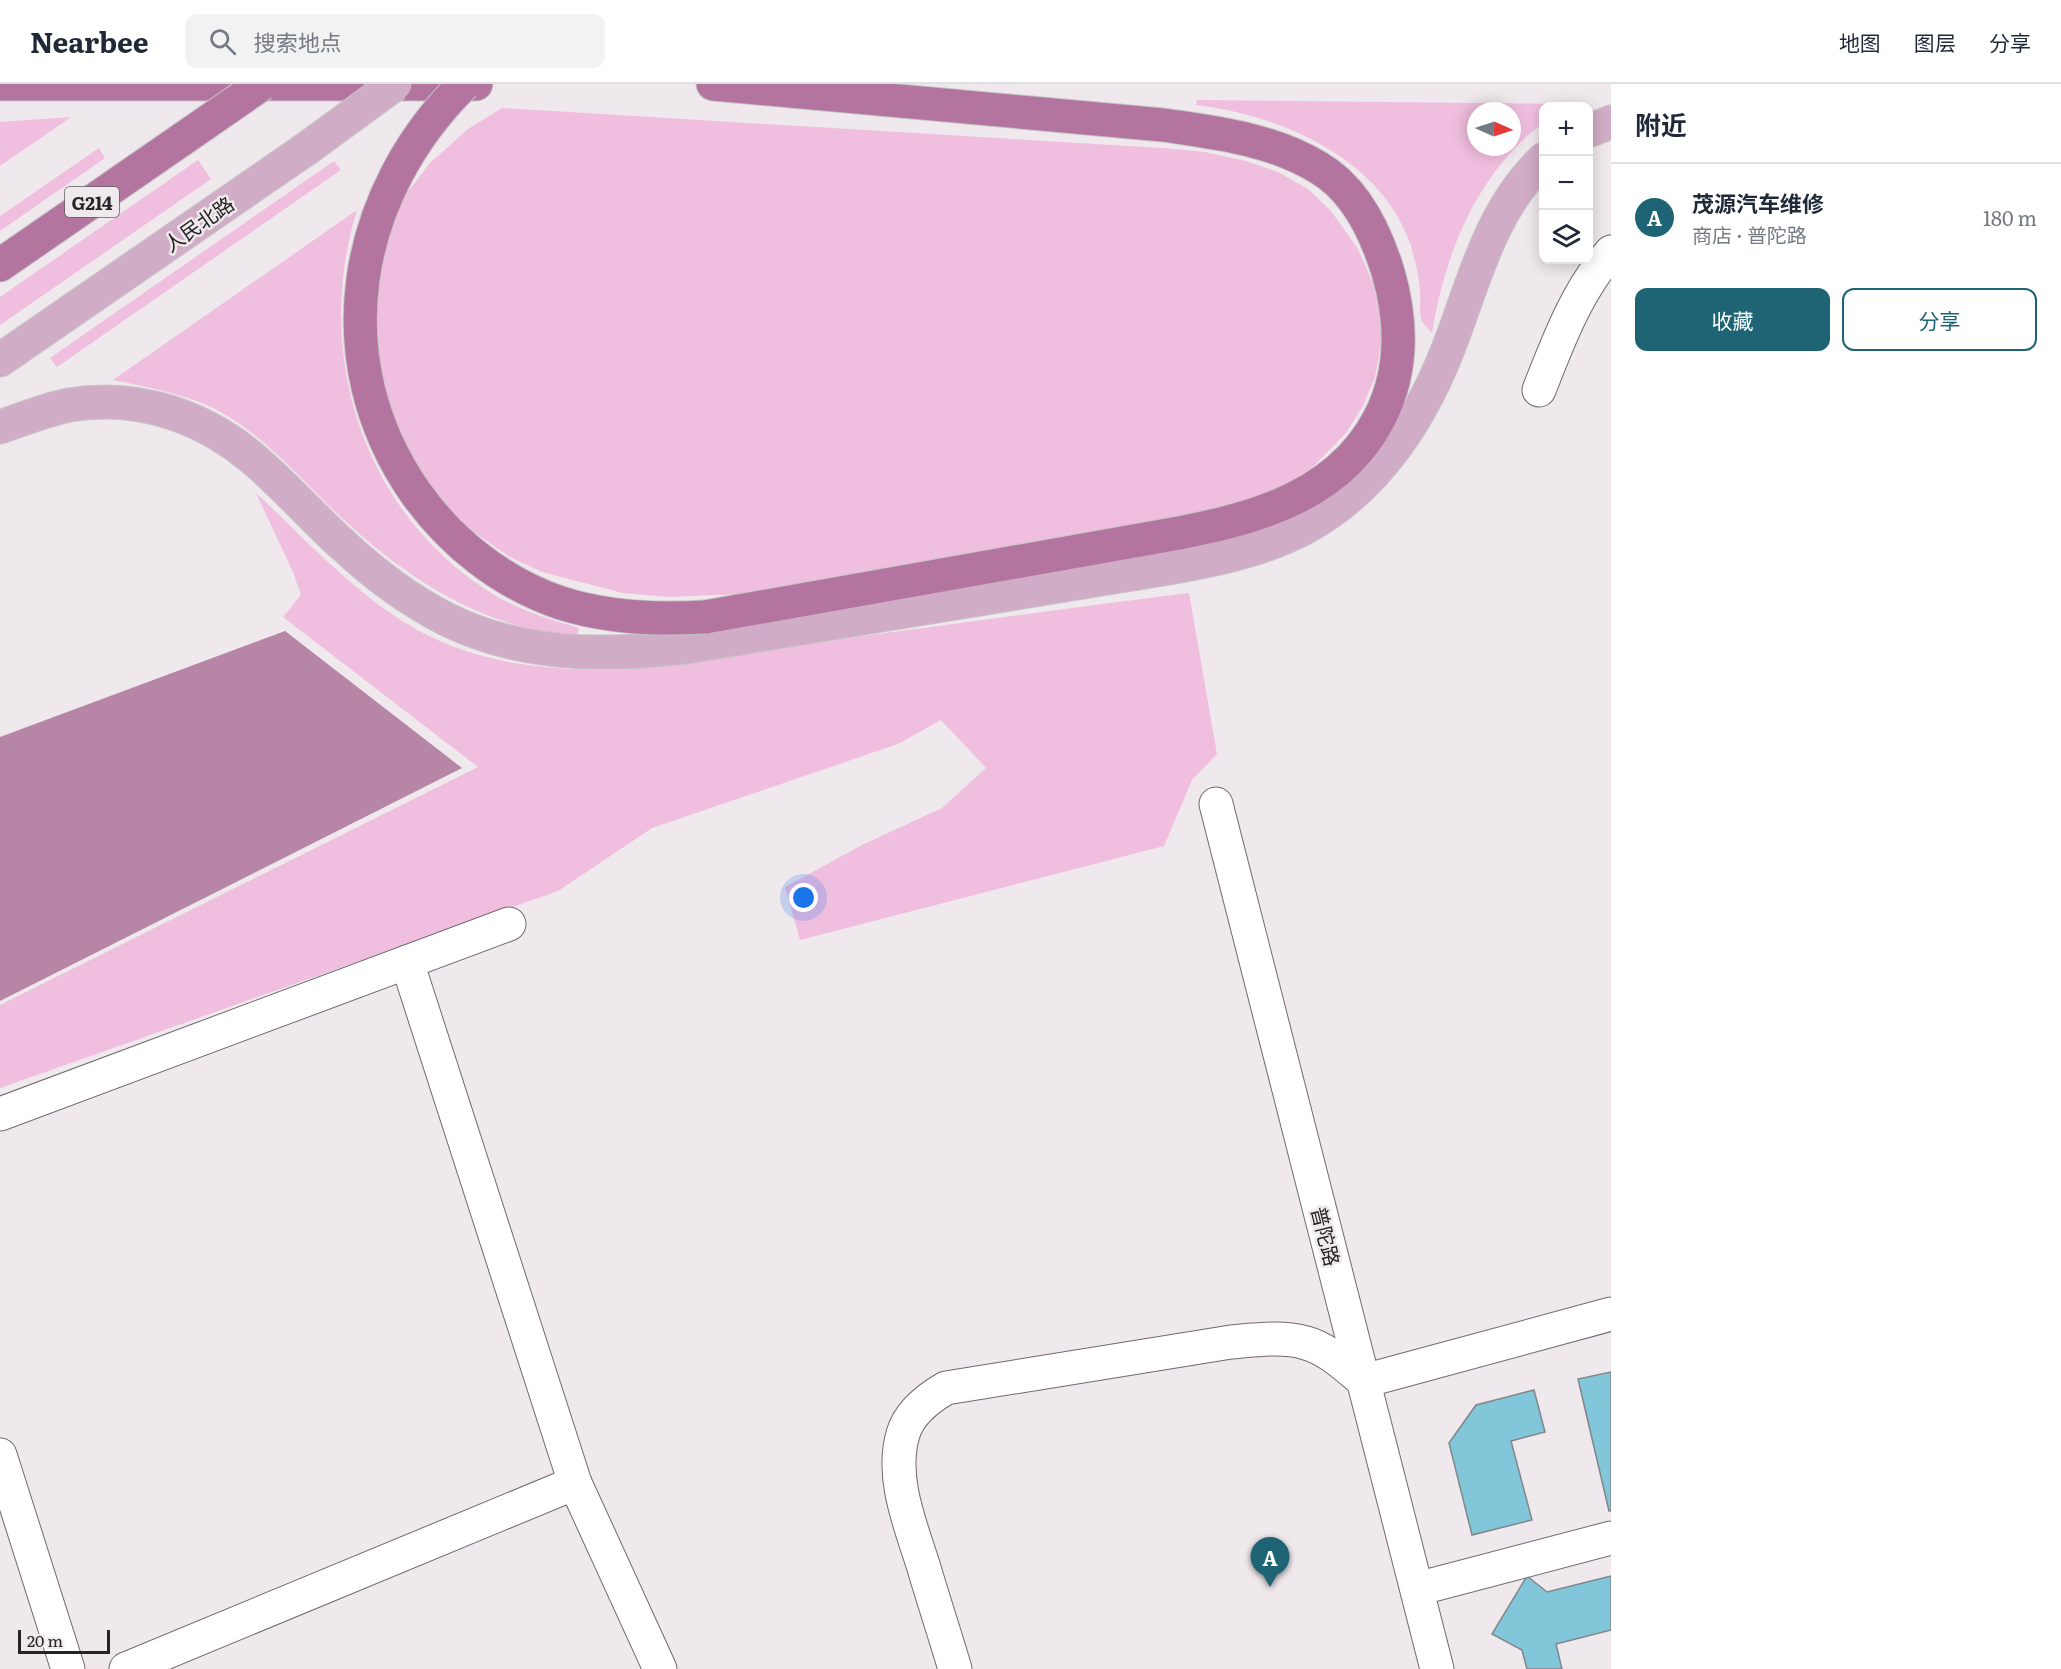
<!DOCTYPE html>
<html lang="zh">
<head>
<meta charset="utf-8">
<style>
	body { margin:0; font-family:Literata,"Noto Sans SC",serif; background:#f2f2f3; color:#1f2937 }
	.controls { position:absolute; right:18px; top:18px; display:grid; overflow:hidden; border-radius:12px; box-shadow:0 3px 15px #0003 }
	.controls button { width:54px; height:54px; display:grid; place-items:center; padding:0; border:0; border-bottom:2px solid #e0e1e3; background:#fff; color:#1f2937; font:30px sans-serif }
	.compass { position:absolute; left:1467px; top:18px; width:54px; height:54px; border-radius:50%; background:#fff; box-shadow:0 3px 15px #0003; rotate:93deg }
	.scale { position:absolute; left:18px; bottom:15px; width:92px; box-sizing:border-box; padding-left:6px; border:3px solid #252324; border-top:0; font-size:16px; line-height:21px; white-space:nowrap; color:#252324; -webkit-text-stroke:4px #efe8ec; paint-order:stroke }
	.you { position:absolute; left:804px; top:814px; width:21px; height:21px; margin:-15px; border:4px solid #fff; border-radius:50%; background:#1a73e8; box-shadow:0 0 0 9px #1a73e833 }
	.badge { display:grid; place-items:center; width:39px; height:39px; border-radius:50%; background:#1e6474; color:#fff; font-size:20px; font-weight:700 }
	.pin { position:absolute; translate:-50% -50px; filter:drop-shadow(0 2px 3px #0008) }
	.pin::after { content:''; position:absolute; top:32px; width:21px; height:18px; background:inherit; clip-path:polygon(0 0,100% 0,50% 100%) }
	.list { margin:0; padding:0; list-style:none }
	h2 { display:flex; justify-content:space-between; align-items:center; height:78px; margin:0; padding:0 24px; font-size:26px }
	h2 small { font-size:20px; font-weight:400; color:#747a83 }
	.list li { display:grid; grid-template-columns:39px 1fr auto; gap:18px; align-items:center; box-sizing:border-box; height:108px; padding:0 24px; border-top:2px solid #e0e1e3 }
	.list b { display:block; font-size:22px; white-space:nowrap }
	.list p { margin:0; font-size:20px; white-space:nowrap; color:#747a83 }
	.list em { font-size:20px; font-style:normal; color:#747a83 }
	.actions { display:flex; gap:12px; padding:18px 24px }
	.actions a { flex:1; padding:14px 0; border:2px solid #1e6474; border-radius:12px; text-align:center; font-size:21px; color:#1e6474 }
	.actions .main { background:#1e6474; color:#fff }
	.icon { flex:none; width:33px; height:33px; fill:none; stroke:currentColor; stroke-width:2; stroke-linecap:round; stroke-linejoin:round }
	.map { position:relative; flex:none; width:1611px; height:1585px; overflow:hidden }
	header { display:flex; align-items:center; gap:36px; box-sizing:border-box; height:84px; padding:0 30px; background:#fff; border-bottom:2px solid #e0e1e3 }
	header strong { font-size:28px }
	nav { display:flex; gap:33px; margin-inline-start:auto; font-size:21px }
	.search { width:420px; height:54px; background:#f2f2f3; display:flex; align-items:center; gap:15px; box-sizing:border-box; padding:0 21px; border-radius:12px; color:#747a83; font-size:22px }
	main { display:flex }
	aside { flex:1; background:#fff }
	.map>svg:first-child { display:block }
</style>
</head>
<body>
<header>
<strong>Nearbee</strong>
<div class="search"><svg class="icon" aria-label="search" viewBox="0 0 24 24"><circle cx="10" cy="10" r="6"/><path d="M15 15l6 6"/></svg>搜索地点</div>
<nav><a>地图</a><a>图层</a><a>分享</a></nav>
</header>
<main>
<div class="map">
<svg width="1611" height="1585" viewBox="0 0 1611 1585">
	<rect width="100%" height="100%" fill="#efe8ec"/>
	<g fill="#f0bfdf" fill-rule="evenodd">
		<path d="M1197,16l371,4v2h-24l-1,17c-66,50 -98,130 -111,210 -4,-5 -10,-10 -11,-15 -2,-8 0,-19 -1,-27 -1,-16 -5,-30 -9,-45 -29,-87 -130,-131 -215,-141zM1476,27h36v36h-36z"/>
		<path d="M502,24l660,40 43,4 41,9 32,11 30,17 23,22 27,38 14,32 9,36v28l-6,32 -12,29 -17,27 -33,34 -29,19 -31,13 -60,15 -196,38 -254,42 -75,3 -45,-4 -81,-21 -34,-16 -54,-38 -20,-23 -31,-49 -18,-52 -8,-53 1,-50 12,-63 13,-30 27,-35 38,-34z"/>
		<path d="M71,33l-71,49v-44z"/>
		<path d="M99,64l6,10 -105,73v-15z"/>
		<path d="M198,76l13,19 -211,146v-28z"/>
		<path d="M334,77l7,9 -284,197 -7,-9z"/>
		<path d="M357,126c-45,145 7,308 141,387 25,14 53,23 81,31l-2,8c-18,-2 -37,-4 -54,-9 -76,-20 -139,-68 -195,-122 -35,-35 -70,-74 -115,-97 -31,-15 -67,-21 -100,-28z"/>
		<path d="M256,409c56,52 115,119 186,149 127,53 261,15 390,-2 119,-16 238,-32 357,-47l28,161 -25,26 -28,66 -364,94 -15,-53 77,-42 80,-37 44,-40 -45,-48 -43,24 -246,84 -94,63 -558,197v-83l478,-238 -195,-150 18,-22 -8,-23z"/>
	</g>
	<path fill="#b786a7" d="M285,547l177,137 -462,233v-264z"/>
	<g fill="#81c6d9" stroke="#808789" stroke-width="1.5">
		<path d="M1611,1288v139h-2l-31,-132z"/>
		<path d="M1534,1306l11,42 -34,9 21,79 -60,15 -23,-92 27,-38z"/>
		<path d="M1527,1492l20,16 64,-16v54l-55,14 6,25h-35l-5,-19 -30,-16z"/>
	</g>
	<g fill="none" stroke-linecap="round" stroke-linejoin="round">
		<defs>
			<g id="minor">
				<path d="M1539,306c19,-48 37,-98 72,-138"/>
				<path d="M1216,720l221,865"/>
				<path d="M407,878l168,521 85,186"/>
				<path d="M0,1030l509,-190"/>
				<path d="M1364,1297l247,-67"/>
				<path d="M0,1371l68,214"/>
				<path d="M1417,1505l194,-51"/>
				<path d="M126,1585l449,-186"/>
				<path d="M955,1585c-10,-34 -21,-67 -31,-101 -13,-42 -34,-90 -21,-134 6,-21 24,-35 43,-46l285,-46c23,-2 53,-6 75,1 22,6 40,24 58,38"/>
			</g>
			<g id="major">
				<path d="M1588,47l23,-9"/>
				<path d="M0,276l306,-211"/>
				<path d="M0,343c23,-8 45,-17 69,-22 70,-12 137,12 189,58 30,26 56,56 85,82 31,29 66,55 103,74 76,38 158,37 240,28l489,-80c45,-8 90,-18 131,-40 73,-40 119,-114 147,-191 23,-62 40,-129 91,-177"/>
			</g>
			<g id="highway">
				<path d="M0,0h476"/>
				<path d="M0,181l184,-127"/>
				<path d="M705,533l474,-84c29,-6 59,-12 88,-23 107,-39 153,-128 121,-238 -12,-39 -33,-83 -69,-104 -47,-29 -102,-35 -156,-43l-450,-41"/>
			</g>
		</defs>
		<use href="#minor" stroke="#6f6a6e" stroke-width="35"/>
		<use href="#major" stroke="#c6c6c6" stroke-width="35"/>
		<use href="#highway" stroke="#c6c6c6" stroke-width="35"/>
		<use href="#minor" stroke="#fff" stroke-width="33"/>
		<use href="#major" stroke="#d1acc6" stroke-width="33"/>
		<use href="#highway" stroke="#b375a0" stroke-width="33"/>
		<defs>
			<path id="major-bridge" d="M306,65l89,-65"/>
			<g id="highway-bridge">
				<path d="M464,0c-112,110 -141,275 -49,408 36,51 87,91 146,111 47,15 95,17 144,14"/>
				<path d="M184,54l78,-54"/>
			</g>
		</defs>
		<use href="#major-bridge" stroke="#c6c6c6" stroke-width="35" stroke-linecap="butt"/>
		<use href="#highway-bridge" stroke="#c6c6c6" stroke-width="35" stroke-linecap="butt"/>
		<use href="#major-bridge" stroke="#d1acc6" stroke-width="33"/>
		<use href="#highway-bridge" stroke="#b375a0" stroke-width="33"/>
	</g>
	<g text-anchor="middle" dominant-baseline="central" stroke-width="5" stroke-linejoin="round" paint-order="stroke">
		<rect fill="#efe8ec" stroke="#625e60" stroke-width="1.5" x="65" y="103" width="54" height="30" rx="4.5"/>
		<g font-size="18" font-weight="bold" fill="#252324">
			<text x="92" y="118">G214</text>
		</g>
		<g font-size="20" fill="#252324" stroke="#efe8ec">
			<text transform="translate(198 139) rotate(-35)">人民北路</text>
			<text transform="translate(1327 1152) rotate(76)">普陀路</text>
		</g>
	</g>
</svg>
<div class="controls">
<button>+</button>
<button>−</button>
<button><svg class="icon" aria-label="layers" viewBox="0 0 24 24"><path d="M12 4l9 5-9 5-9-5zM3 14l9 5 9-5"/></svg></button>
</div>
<svg class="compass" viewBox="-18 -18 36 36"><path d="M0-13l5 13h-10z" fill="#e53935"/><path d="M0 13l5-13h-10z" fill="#747a83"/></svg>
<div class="scale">20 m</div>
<div class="you"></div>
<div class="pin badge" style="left:1270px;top:1503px">A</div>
</div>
<aside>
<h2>附近<small></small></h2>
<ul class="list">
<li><span class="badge">A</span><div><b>茂源汽车维修</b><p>商店 · 普陀路</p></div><em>180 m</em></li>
</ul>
<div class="actions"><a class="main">收藏</a><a>分享</a></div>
</aside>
</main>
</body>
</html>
